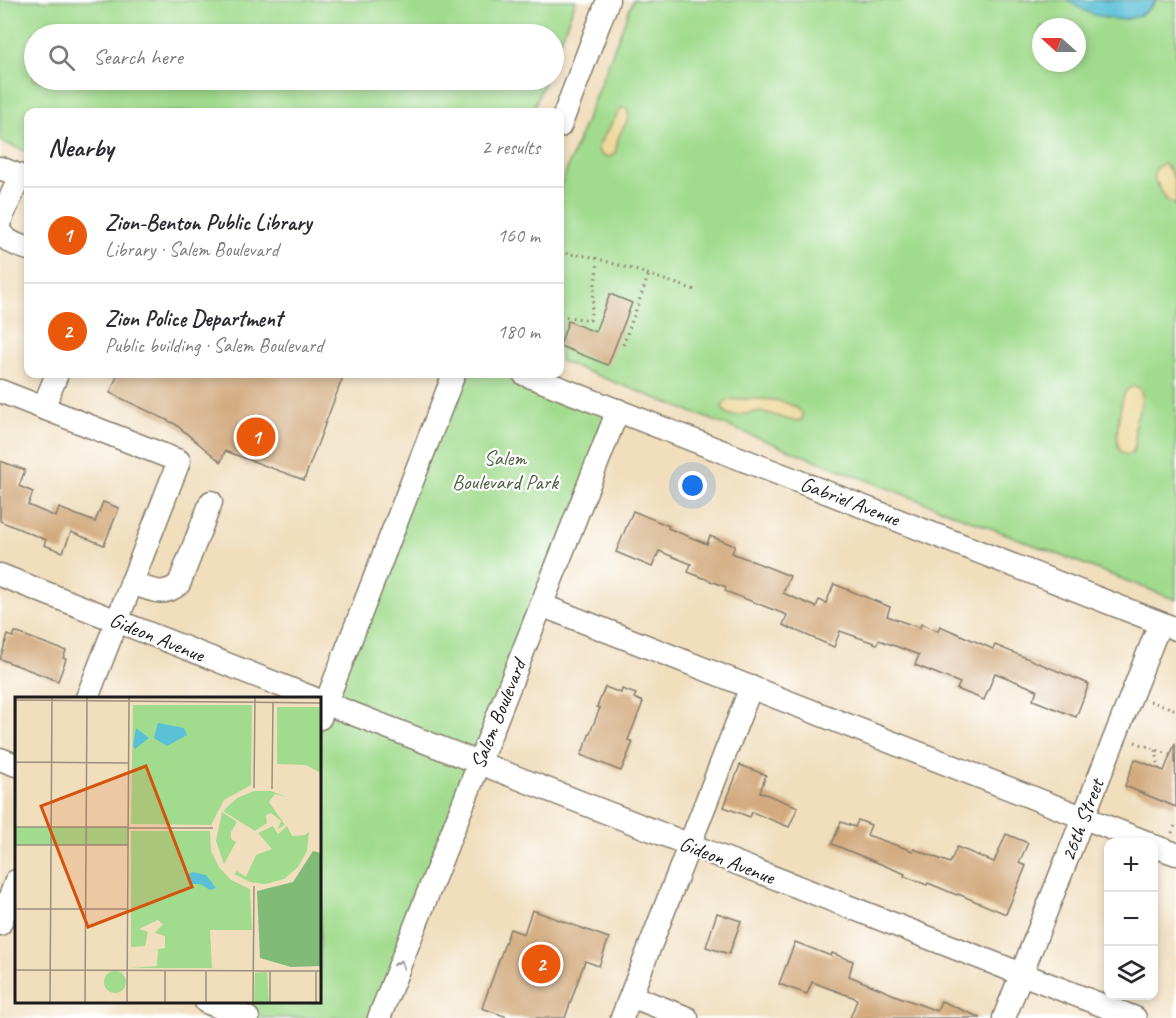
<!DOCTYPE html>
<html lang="en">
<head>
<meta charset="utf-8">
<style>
	body { margin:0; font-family:Caveat,sans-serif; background:#f7f7f7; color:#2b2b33 }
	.controls { position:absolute; right:18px; bottom:18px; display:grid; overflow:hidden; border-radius:12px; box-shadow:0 3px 9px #0003 }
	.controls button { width:54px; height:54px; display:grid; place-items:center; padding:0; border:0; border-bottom:2px solid #e1e1e2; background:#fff; color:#2b2b33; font:30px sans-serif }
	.compass { position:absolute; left:1032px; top:18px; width:54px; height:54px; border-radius:50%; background:#fff; box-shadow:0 3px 9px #0003; rotate:291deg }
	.you { position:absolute; left:693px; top:486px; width:21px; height:21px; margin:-15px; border:4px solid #fff; border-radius:50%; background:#1a73e8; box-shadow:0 0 0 9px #1a73e833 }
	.badge { display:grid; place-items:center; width:39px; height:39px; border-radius:50%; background:#ea580c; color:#fff; font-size:20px; font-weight:700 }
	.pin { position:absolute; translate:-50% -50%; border:3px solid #fff; box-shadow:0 2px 6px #0006 }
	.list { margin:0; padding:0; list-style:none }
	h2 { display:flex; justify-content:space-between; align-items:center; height:78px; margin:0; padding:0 24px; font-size:26px }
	h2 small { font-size:20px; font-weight:400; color:#7c7c81 }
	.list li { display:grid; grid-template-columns:39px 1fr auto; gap:18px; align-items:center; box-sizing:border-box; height:96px; padding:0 24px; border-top:2px solid #e1e1e2 }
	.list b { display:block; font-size:22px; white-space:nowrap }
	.list p { margin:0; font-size:20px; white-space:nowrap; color:#7c7c81 }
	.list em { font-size:20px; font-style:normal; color:#7c7c81 }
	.icon { flex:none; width:33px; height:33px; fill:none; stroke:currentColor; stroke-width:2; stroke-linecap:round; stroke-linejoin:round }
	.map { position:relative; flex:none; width:1176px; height:1018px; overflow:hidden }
	.search { position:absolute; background:#fff; box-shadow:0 3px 9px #0003; left:24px; top:24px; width:540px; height:66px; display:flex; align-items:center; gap:15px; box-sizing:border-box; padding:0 21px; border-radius:33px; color:#7c7c81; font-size:22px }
	.panel { position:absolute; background:#fff; box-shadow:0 3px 9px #0003; left:24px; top:108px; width:540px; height:270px; border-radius:12px }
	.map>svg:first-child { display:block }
</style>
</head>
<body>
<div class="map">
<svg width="1176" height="1018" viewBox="0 0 1176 1018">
	<rect width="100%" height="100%" fill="#fff"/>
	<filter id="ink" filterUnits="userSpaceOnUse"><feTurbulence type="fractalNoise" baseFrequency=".0167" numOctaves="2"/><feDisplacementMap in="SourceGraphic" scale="12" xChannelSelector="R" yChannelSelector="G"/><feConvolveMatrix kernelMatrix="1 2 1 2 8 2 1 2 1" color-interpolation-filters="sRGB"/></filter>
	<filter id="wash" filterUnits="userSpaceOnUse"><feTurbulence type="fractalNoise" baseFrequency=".008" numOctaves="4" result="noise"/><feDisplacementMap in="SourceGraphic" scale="24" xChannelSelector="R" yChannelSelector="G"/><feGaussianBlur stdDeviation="1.35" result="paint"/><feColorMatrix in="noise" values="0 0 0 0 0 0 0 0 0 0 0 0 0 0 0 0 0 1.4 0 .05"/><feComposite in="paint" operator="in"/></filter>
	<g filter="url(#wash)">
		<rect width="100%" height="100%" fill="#f0debd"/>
		<g fill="#a1db8d" stroke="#5e7c54" stroke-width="1.5" fill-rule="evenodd">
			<path d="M0,0h576l-22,57v-23h-520v46h511l-13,32h-504v40l-28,-11z"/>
			<path d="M633,0h543v600l-616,-239v-174zM1041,27h36v36h-36z"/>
			<path d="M454,374h70l94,36 -239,608h-175l6,-16h110v-282z"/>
		</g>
		<g fill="#eeda9e" stroke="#857b5d" stroke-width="1.5">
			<path d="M621,108h6l2,9 -10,19 -4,17 -6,4 -7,-1 -4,-6 1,-6z"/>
			<path d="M1163,164c13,6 13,28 13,42l-10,-7 -13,-22 4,-10z"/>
			<path d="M1136,386l5,4c4,12 -4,22 -6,34 -2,12 4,20 -4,30l-5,1c-3,-2 -5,-2 -7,-7 -4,-9 1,-51 8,-58 3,-4 4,-3 9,-4z"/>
			<path d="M728,400c21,-2 64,-4 75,15l-2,5 -5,1c-12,-1 -22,-7 -33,-9 -15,-2 -32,11 -41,-4l1,-4z"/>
		</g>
		<path fill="#5ac0d7" stroke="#3b6e7a" stroke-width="1.5" d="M1067,0h89c-21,32 -63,19 -89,0z"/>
		<g id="blocks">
			<g fill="#d2aa7e">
				<path d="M610,294l22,9 -24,62 -48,-19 8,-25 27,11z"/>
				<path d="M118,374h226l-40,106 -79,-29 -4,11 -46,-38 -65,-31z"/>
				<path d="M0,461l25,9 -6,16 14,6 -5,13 28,12 3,-9 36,14 8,-20 16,6 -15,37 -33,-13 -8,20 -19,-7 2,-5 -46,-19z"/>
				<path d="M633,511l36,15 -1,2 39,16 3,-8 25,10 -3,7 58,23 -7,17 33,14 3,-7 7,3 8,-19 56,23 -3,9 33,12 1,-4 17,7 2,-5 53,23 2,-4 94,39 -13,33 -43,-17 4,-10 -42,-17 -11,27 -27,-11 3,-6 -45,-18 4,-10 -40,-15 -2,4 -37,-13 -6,16 -51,-22 4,-10 -62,-24 1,-4 -38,-15 3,-8 -32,-13 -7,16 -36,-15z"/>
				<path d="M15,632l51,19 -3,7 3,1 -8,22 -58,-22 8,-24 5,2z"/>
				<path d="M605,687l16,6 1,-4 14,5 -2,4 9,4 -15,38 5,2 -12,29 -40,-16 19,-47 -3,-1z"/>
				<path d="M1175,743l1,64 -51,-21 10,-27 29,12z"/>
				<path d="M740,765l26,10 -6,17 38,15 -9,20 -37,-15 -2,5 -26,-10z"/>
				<path d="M858,820l13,5 -4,10 46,16 1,-2 36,14 7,-16 37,15 12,-28 22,9 -9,20 7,3 -20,48 -48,-20 -1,1 -29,-12 -1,2 -23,-9 1,-2 -73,-30 9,-22 14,5z"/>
				<path d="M532,910l77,28 -10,28 -14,-5 -20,57h-55l-28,-10 28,-79 14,5z"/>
				<path d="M717,913l24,8 -12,33 -23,-7z"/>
				<path d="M795,942l36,14 1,-3 21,8 -4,15 48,20 40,15 4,-10 40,17h-131l7,-18 -2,-2 -43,-16 -5,12 -28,-10z"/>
			</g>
		</g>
	</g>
	<g filter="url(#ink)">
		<use href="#blocks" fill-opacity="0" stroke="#867d6c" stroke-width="1.5"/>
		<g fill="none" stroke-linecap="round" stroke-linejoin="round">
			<defs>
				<g id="minor">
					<path d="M560,126l48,-126"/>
					<path d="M0,168l28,11"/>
					<path d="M0,221l20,-45"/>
					<path d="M0,231c5,11 18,14 28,18"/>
					<path d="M524,374l652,255"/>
					<path d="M0,391l179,70 -92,237"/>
					<path d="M43,408l14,-34"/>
					<path d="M0,575l313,123"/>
					<path d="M131,583c20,6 31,15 48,1l32,-82"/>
					<path d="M541,605l605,237"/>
					<path d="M320,701l815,317"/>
					<path d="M320,718l134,-344"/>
					<path d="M0,759l16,6"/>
					<path d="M1154,846l22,8"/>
					<path d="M0,924l16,-43"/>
					<path d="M631,996l56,22"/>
					<path d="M206,1002l42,16"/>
					<path d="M379,1018l239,-608"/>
					<path d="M622,1018l129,-331"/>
					<path d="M1004,1018l156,-395"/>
				</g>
			</defs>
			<use href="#minor" stroke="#867d6c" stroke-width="25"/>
			<g stroke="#867d6c" stroke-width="3" stroke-dasharray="1.5 4.5" stroke-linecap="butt">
				<path d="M560,253l28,3 44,13 63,21"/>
				<path d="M560,316l30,4 8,-59"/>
				<path d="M623,345l26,-71"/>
				<path d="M1150,701l26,9"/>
				<path d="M1135,742l35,13"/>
				<path d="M1156,750l3,19"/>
				<path d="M1172,833l4,-10"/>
			</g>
			<use href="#minor" stroke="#fff" stroke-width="22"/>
		</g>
		<defs><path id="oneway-chevron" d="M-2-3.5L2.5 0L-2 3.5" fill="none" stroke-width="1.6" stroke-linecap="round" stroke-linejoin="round" transform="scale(1.5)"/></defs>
		<use stroke="#999" href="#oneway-chevron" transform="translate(400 964) rotate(-69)"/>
	</g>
	<g text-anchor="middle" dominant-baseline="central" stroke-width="4.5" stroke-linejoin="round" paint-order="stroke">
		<g font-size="21" fill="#4b5f44" stroke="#fff">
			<text x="505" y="458">Salem<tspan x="505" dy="24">Boulevard Park</tspan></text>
		</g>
		<g font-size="21" fill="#1c1c1c" stroke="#fff">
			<text transform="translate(850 501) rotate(21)">Gabriel Avenue</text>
			<text transform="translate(157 637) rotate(22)">Gideon Avenue</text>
			<text transform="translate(498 714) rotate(-68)">Salem Boulevard</text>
			<text transform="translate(1082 820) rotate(-69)">26th Street</text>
			<text transform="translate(727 860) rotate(21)">Gideon Avenue</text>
		</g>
	</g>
	<g transform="translate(15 697)">
		<rect width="306" height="306" fill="#f0debd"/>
		<path d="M118,8h119l-1,80 -27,15 -13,25 -80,-1zM262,10h44v66l-15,-8 -29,-1zM239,94h17l16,6 -12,-3 -6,8 16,23 -7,4 3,-8 -10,-8 -5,2 1,8 -12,8 -32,-20 14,-13zM207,115l15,10 -6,10v7l5,3 -12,22 -8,-23zM258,129l5,8 9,-8 5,10 13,-1 4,-4 -2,20 -9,16 -14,12 -18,5 -16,-2 -16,-8 3,-3 9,6 10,-22 16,-6 -14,-16zM0,130h113v18h-113zM116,134h79l1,20 8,16 12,13 19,9 2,41h-42l2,38h-81l26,-2 1,-17 7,-1v-12l-10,-3 8,-9 -5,-4 -19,9 9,3 -3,14 -14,1zM89 285a11 11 0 1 1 22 0a11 11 0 1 1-22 0ZM252,275l2,31h-15l1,-30z" fill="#a1db8d"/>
		<path d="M298,154l8,2v113l-30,1 -31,-9 -3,-67 36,-9z" fill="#80bb78"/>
		<path d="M143,26l26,5 3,7 -20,11 -13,-8zM121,31l13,10 -14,11 -2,-3zM177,175l14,3 10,13 -6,2 -10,-6h-11l-2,-8z" fill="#5ac0d7"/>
		<path fill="none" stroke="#9b907d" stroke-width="1.5" d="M0,3l306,3M0,65l113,1M239,91l1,-91M257,92l1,-87M1,130h112M113,131h85M0,148h113M0,198l1,-198M0,212h112M0,273l306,1M35,306l2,-306M70,306l2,-306M112,306l2,-306M150,306v-33M191,306v-33M238,306l1,-117M255,306v-32M301,306v-32"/>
		<path fill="#d4530e" fill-opacity="0.15" stroke="#d4530e" stroke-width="3" d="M131,69l46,121 -104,40 -47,-121z"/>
		<rect width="306" height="306" fill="none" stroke="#1c1c1c" stroke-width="3"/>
	</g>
</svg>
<div class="controls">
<button>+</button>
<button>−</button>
<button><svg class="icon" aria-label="layers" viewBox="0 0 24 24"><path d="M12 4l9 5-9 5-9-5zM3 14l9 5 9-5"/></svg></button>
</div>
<svg class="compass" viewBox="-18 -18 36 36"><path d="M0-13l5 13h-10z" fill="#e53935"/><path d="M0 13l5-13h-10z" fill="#7c7c81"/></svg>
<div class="you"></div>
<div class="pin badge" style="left:256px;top:437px">1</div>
<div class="pin badge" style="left:541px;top:964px">2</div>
<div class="search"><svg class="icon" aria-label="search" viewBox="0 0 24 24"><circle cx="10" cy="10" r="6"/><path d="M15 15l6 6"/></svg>Search here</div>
<section class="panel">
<h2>Nearby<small>2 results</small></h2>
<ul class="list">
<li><span class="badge">1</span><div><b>Zion-Benton Public Library</b><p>Library · Salem Boulevard</p></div><em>160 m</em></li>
<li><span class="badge">2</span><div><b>Zion Police Department</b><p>Public building · Salem Boulevard</p></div><em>180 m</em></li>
</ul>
</section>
</div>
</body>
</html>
